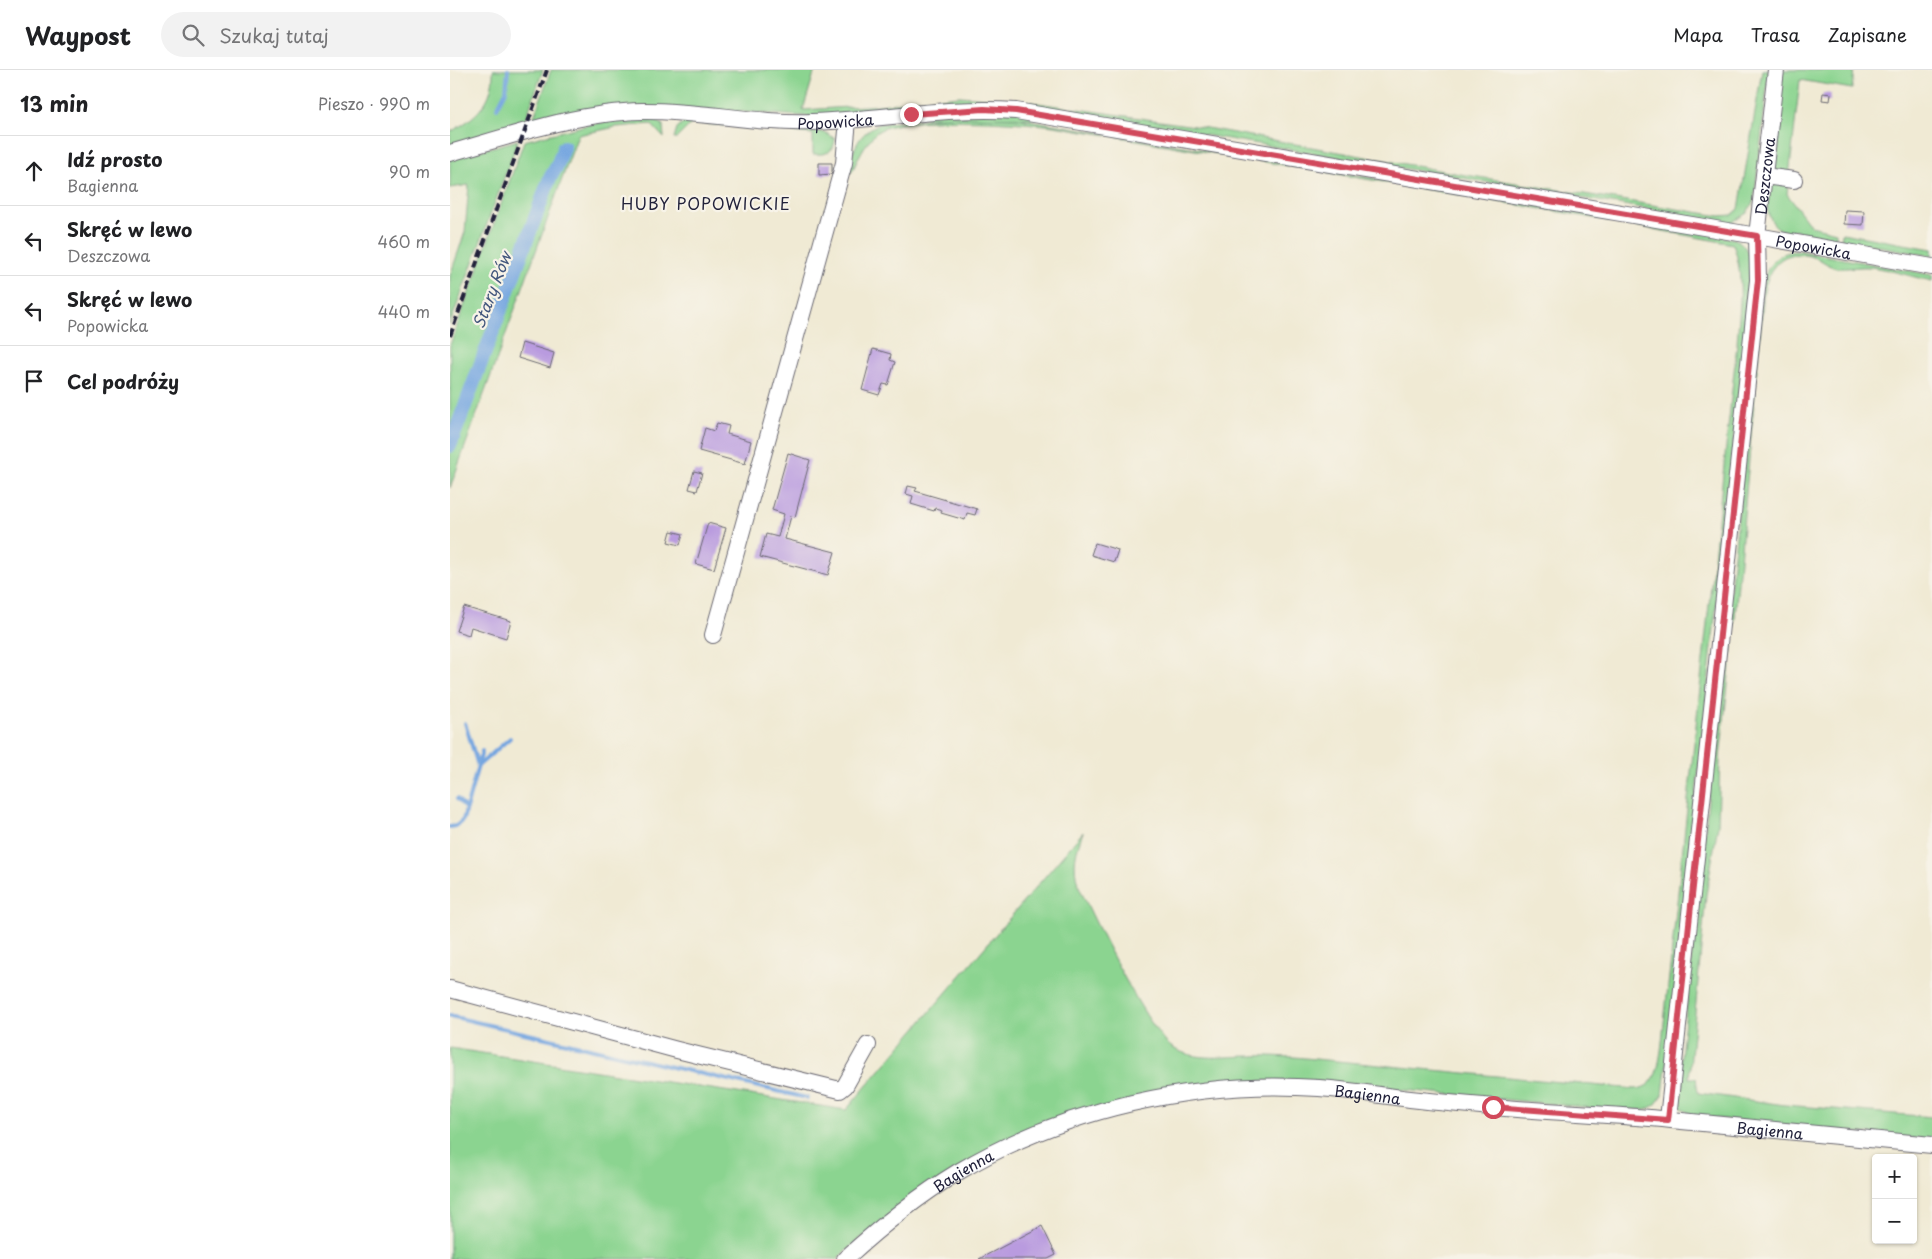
<!DOCTYPE html>
<html lang="pl">
<head>
<meta charset="utf-8">
<style>
	body { margin:0; font-family:"Playpen Sans",sans-serif; background:#f2f2f2; color:#202124 }
	.controls { position:absolute; right:15px; bottom:15px; display:grid; overflow:hidden; border-radius:5px; box-shadow:0 1px 4px #0004 }
	.controls button { width:45px; height:45px; display:grid; place-items:center; padding:0; border:0; border-bottom:1px solid #e0e0e0; background:#fff; color:#202124; font:25px sans-serif }
	.stop { position:absolute; width:15px; height:15px; margin:-11px; border:4px solid #d1495b; border-radius:50%; background:#fff }
	.stop.end { background:#d1495b; border-color:#fff; box-shadow:0 1px 5px #0008 }
	.list { margin:0; padding:0; list-style:none }
	h2 { display:flex; justify-content:space-between; align-items:center; height:65px; margin:0; padding:0 20px; font-size:21px }
	h2 small { font-size:16px; font-weight:400; color:#757577 }
	.list li { display:grid; grid-template-columns:32px 1fr auto; gap:15px; align-items:center; box-sizing:border-box; height:70px; padding:0 20px; border-top:1px solid #e0e0e0 }
	.list b { display:block; font-size:19px; white-space:nowrap }
	.list p { margin:0; font-size:16px; white-space:nowrap; color:#757577 }
	.list em { font-size:16px; font-style:normal; color:#757577 }
	.icon { flex:none; width:28px; height:28px; fill:none; stroke:currentColor; stroke-width:2; stroke-linecap:round; stroke-linejoin:round }
	.map { position:relative; flex:none; width:1482px; height:1189px; overflow:hidden }
	header { display:flex; align-items:center; gap:30px; box-sizing:border-box; height:70px; padding:0 25px; background:#fff; border-bottom:1px solid #e0e0e0 }
	header strong { font-size:24px }
	nav { display:flex; gap:28px; margin-inline-start:auto; font-size:18px }
	.search { width:350px; height:45px; background:#f2f2f2; display:flex; align-items:center; gap:12px; box-sizing:border-box; padding:0 18px; border-radius:28px; color:#757577; font-size:19px }
	main { display:flex }
	aside { flex:1; background:#fff }
	.map>svg:first-child { display:block }
</style>
</head>
<body>
<header>
<strong>Waypost</strong>
<div class="search"><svg class="icon" aria-label="search" viewBox="0 0 24 24"><circle cx="10" cy="10" r="6"/><path d="M15 15l6 6"/></svg>Szukaj tutaj</div>
<nav><a>Mapa</a><a>Trasa</a><a>Zapisane</a></nav>
</header>
<main>
<aside>
<h2>13 min<small>Pieszo · 990 m</small></h2>
<ul class="list">
<li><svg class="icon" aria-label="ahead" viewBox="0 0 24 24"><path d="M12 20V5M6 11l6-6 6 6"/></svg><div><b>Idź prosto</b><p>Bagienna</p></div><em>90 m</em></li>
<li><svg class="icon" aria-label="left" viewBox="0 0 24 24"><path d="M17 20v-9H6M10 6l-5 5 5 5"/></svg><div><b>Skręć w lewo</b><p>Deszczowa</p></div><em>460 m</em></li>
<li><svg class="icon" aria-label="left" viewBox="0 0 24 24"><path d="M17 20v-9H6M10 6l-5 5 5 5"/></svg><div><b>Skręć w lewo</b><p>Popowicka</p></div><em>440 m</em></li>
<li><svg class="icon" aria-label="arrive" viewBox="0 0 24 24"><path d="M6 21V4h12l-3 4 3 4H6"/></svg><div><b>Cel podróży</b></div></li>
</ul>
</aside>
<div class="map">
<svg width="1482" height="1189" viewBox="0 0 1482 1189">
	<rect width="100%" height="100%" fill="#f7f3e8"/>
	<filter id="ink" filterUnits="userSpaceOnUse"><feTurbulence type="fractalNoise" baseFrequency=".02" numOctaves="2"/><feDisplacementMap in="SourceGraphic" scale="10" xChannelSelector="R" yChannelSelector="G"/><feConvolveMatrix kernelMatrix="1 2 1 2 8 2 1 2 1" color-interpolation-filters="sRGB"/></filter>
	<filter id="wash" filterUnits="userSpaceOnUse"><feTurbulence type="fractalNoise" baseFrequency=".0096" numOctaves="4" result="noise"/><feDisplacementMap in="SourceGraphic" scale="20" xChannelSelector="R" yChannelSelector="G"/><feGaussianBlur stdDeviation="1.12" result="paint"/><feColorMatrix in="noise" values="0 0 0 0 0 0 0 0 0 0 0 0 0 0 0 0 0 1.4 0 .05"/><feComposite in="paint" operator="in"/></filter>
	<g filter="url(#wash)">
		<rect width="100%" height="100%" fill="#f0ead4"/>
		<g fill="#8bd490" stroke="#567b66">
			<path d="M43,0h50l-20,57 -73,20v-15c26,-14 44,-30 43,-62z"/>
			<path d="M101,0h264l-12,40 76,-5 80,-9 58,4 184,27 259,47 260,42 12,-1 7,-6 23,-139h7l-15,130 -7,13 -16,10 -622,-104 -306,-3 -89,-6 -183,15z"/>
			<path d="M1333,0h71l-2,19 -52,-9 -13,114 24,32 25,6v6l-45,-8 -1,4c-15,-5 -21,-13 -23,-28z"/>
			<path d="M500,47l66,1 719,121c17,8 16,28 15,45l-41,391 -46,420 -8,10 -10,5 -50,-2 -276,-26 -58,-1 -214,43 -188,115 -22,20h-387v-211l396,62 237,-278c-7,19 -11,32 -5,52 12,29 72,151 95,164 24,14 53,8 79,8 14,-1 28,1 42,1l341,32c21,-1 23,-21 26,-38l76,-707c2,-33 8,-68 -4,-100l-162,-30 -517,-88c-32,-4 -156,-13 -178,7 -11,10 -18,25 -24,39l-4,-1c4,-20 11,-39 31,-47z"/>
			<path d="M180,48l24,1 9,6 1,13 -13,-14 -35,3 -38,8 -128,353v-143l74,-204 67,-17z"/>
			<path d="M237,49l123,11 16,3 9,6c-1,14 -10,16 -22,15v-20l-121,-11 -15,15h-3l3,-10z"/>
			<path d="M68,70l-68,184v-48l15,-44 4,-47 -19,3v-29z"/>
			<path d="M1392,163l90,16v7l-91,-17z"/>
			<path d="M1350,181l132,24v6c-20,-4 -40,-11 -60,-14 -12,-1 -24,2 -35,1 -8,-1 -13,-7 -21,-10 -31,-11 -45,4 -52,33l-30,337 -14,130 -2,67 -12,70 -17,183h7l2,15 87,12 147,12v23l-239,-24 -12,-8 -4,-12 86,-816c7,-19 16,-29 37,-29z"/>
		</g>
		<g fill="none" stroke-linecap="round" stroke-linejoin="round">
			<g stroke="#75a6e0" stroke-width="4">
				<path d="M47,38l9,-17 2,-21"/>
				<path d="M15,653l13,43 32,-28"/>
				<path d="M7,729l9,10"/>
				<path d="M0,757l6,-1 7,-6 19,-69"/>
				<path d="M0,946l357,82"/>
			</g>
			<path stroke="#75a6e0" stroke-width="14" d="M0,376l100,-268 7,-12 7,-19"/>
		</g>
		<g id="blocks">
			<g fill="#b99bdf">
				<path d="M1373,23l8,1 -1,7 -8,-1z"/>
				<path d="M369,93h13v11l-13,1z"/>
				<path d="M1395,140l19,1 -1,14 -19,-1z"/>
				<path d="M72,273l32,10 -4,15 -32,-10z"/>
				<path d="M423,279l18,5 -1,6 5,2 -7,23 -5,-1 -4,11 -17,-5z"/>
				<path d="M267,353l12,3 -2,8 24,7 -6,23 -46,-13 6,-23 9,3z"/>
				<path d="M338,383l22,7 -15,57 -4,-1 -6,23 50,13 -7,23 -68,-18 6,-23 12,3 6,-23 -12,-4z"/>
				<path d="M244,401l8,2 -5,18 -8,-2z"/>
				<path d="M458,416l9,2 -2,3 62,18 -2,6 -8,-2 -2,7 -24,-7 1,-3 -7,-2 -1,3 -23,-7 2,-8 -7,-2z"/>
				<path d="M258,453l18,5 -12,41 -18,-5z"/>
				<path d="M221,461l12,3 -3,11 -12,-3z"/>
				<path d="M645,473l23,7 -4,12 -23,-7z"/>
				<path d="M14,537l47,14 -5,17 -35,-11 -2,8 -13,-4z"/>
				<path d="M592,1156l14,29 -8,4h-69z"/>
			</g>
		</g>
	</g>
	<g filter="url(#ink)">
		<use href="#blocks" fill-opacity="0" stroke="#6a6871" stroke-width="1"/>
		<g fill="none" stroke-linecap="round" stroke-linejoin="round">
			<defs>
				<g id="minor">
					<path id="s1" d="M0,83c60,-17 129,-41 192,-42 57,-1 113,13 170,11 69,-2 136,-16 204,-11l741,125 175,31"/>
					<path d="M1314,106l30,4"/>
					<path d="M263,565l131,-472 4,-43"/>
					<path d="M0,919l227,61 163,40 5,-4 23,-41"/>
					<path id="s2" d="M1218,1049l90,-839 -1,-44 19,-166"/>
					<path id="s3" d="M395,1189c35,-32 72,-62 113,-87 105,-63 239,-93 361,-84 30,2 60,7 91,11 35,4 71,7 107,10 52,4 103,6 154,11 87,8 174,17 261,25"/>
				</g>
			</defs>
			<use href="#minor" stroke="#6a6871" stroke-width="18"/>
			<use href="#minor" stroke="#fff" stroke-width="16"/>
			<path stroke="#22223b" stroke-width="4" stroke-dasharray="8 4" stroke-linecap="butt" d="M0,266l97,-266"/>
		</g>
	</g>
	<g fill="none" stroke-linecap="round" stroke-linejoin="round" filter="url(#ink)">
		<path stroke="#d1495b" stroke-width="6" d="M461,44l73,-5 32,2 741,125 1,44 -90,840 -175,-13"/>
	</g>
	<g text-anchor="middle" dominant-baseline="central" stroke-width="4.5" stroke-linejoin="round" paint-order="stroke">
		<g font-size="15" fill="#22223b" stroke="#f7f3e8">
			<text stroke="none"><textPath href="#s1" startOffset="391">Popowicka</textPath></text>
			<text stroke="none"><textPath href="#s2" startOffset="948">Deszczowa</textPath></text>
			<text stroke="none"><textPath href="#s1" startOffset="1381">Popowicka</textPath></text>
			<text stroke="none"><textPath href="#s3" startOffset="568">Bagienna</textPath></text>
			<text stroke="none"><textPath href="#s3" startOffset="972">Bagienna</textPath></text>
			<text stroke="none"><textPath href="#s3" startOffset="148">Bagienna</textPath></text>
		</g>
		<g font-size="16" letter-spacing="1" fill="#22223b" stroke="#f7f3e8">
			<text x="256" y="133">HUBY POPOWICKIE</text>
		</g>
		<g font-size="16" font-style="italic" fill="#43577d" stroke="#f7f3e8">
			<text transform="translate(41 220) rotate(-69)">Stary Rów</text>
		</g>
	</g>
</svg>
<div class="controls">
<button>+</button>
<button>−</button>
</div>
<div class="stop" style="left:1043px;top:1037px"></div>
<div class="stop end" style="left:461px;top:44px"></div>
</div>
</main>
</body>
</html>
